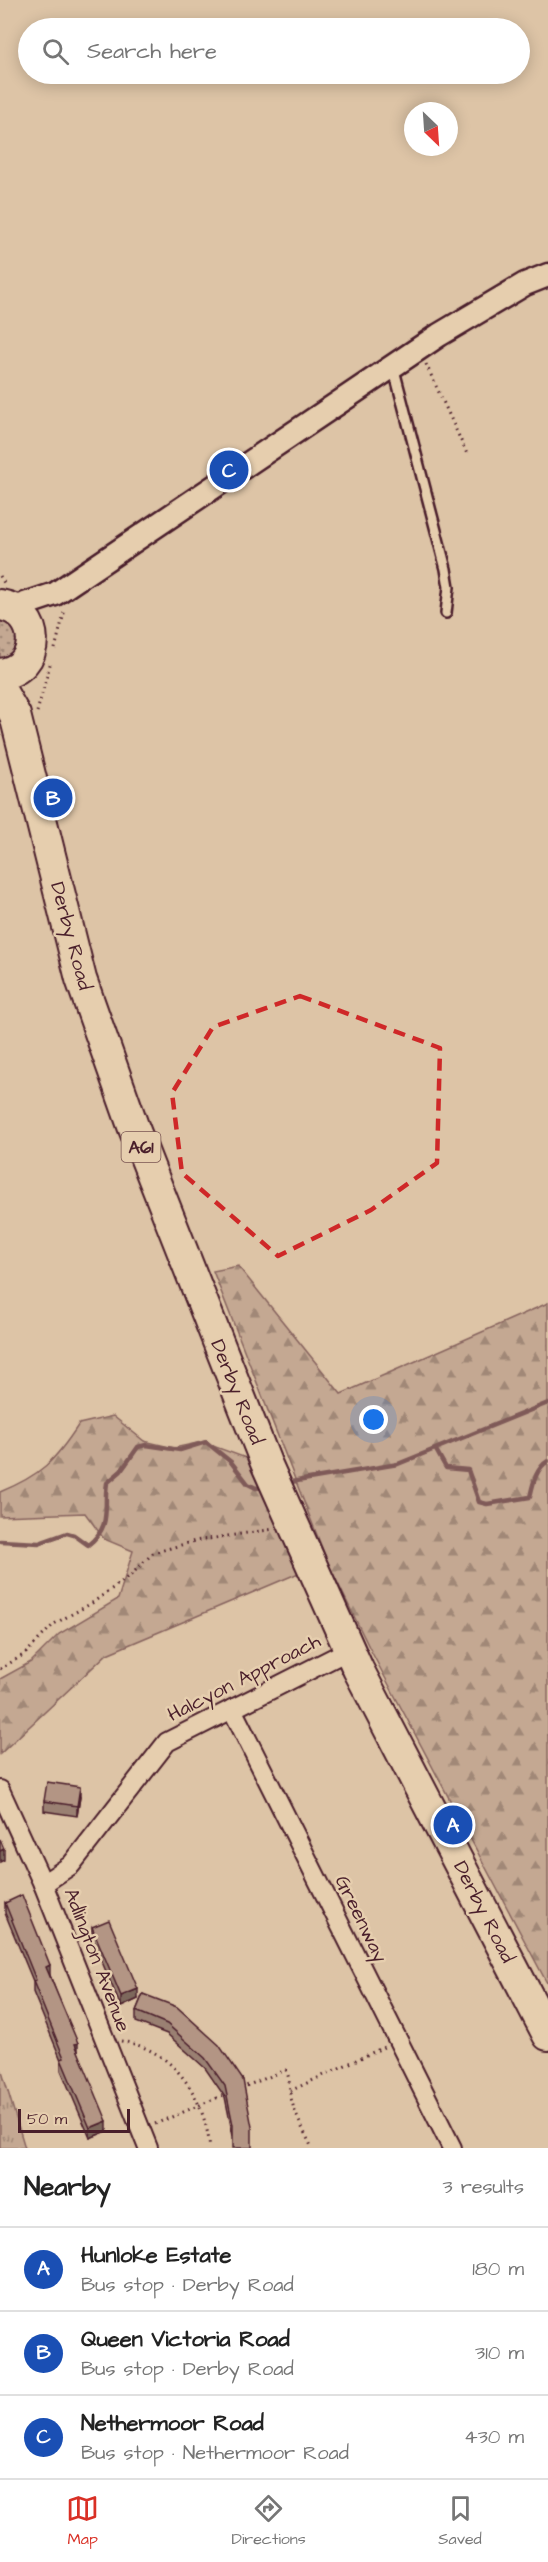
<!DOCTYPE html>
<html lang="en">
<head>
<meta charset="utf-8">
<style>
	body { margin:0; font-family:"Architects Daughter",sans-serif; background:#f6f6f6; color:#222 }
	.compass { position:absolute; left:404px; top:102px; width:54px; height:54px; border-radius:50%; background:#fff; box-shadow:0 3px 15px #0003; rotate:155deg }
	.scale { position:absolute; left:18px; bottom:15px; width:112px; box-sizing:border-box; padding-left:6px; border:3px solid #4a1f2b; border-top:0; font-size:16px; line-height:21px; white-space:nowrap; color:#4a1f2b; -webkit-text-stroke:4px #e6ceae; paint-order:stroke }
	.you { position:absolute; left:374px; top:1420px; width:21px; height:21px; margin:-15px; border:4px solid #fff; border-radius:50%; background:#1a73e8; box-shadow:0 0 0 9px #1a73e833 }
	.badge { display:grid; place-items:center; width:39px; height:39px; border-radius:50%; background:#d93025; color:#fff; font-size:20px; font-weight:700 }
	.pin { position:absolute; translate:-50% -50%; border:3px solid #fff; box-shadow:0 2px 6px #0006 }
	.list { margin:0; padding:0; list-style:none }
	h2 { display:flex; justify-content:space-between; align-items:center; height:78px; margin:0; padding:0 24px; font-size:26px }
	h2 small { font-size:20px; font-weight:400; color:#767676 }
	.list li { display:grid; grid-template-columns:39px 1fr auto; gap:18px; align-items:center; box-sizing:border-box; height:84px; padding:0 24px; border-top:2px solid #e0e0e0 }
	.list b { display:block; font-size:22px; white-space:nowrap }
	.list p { margin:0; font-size:20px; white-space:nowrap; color:#767676 }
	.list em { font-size:20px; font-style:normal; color:#767676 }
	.icon { flex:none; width:33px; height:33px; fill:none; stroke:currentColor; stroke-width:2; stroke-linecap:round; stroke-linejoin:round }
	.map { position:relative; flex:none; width:548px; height:2148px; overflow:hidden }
	.search { position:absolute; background:#fff; box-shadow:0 3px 15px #0003; left:18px; right:18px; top:18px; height:66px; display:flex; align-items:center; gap:15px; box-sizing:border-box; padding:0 21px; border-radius:33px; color:#767676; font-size:22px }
	.sheet { height:330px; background:#fff }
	nav { display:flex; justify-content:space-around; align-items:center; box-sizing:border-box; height:84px; border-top:2px solid #e0e0e0; background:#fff; font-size:16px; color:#767676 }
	nav a { display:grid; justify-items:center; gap:3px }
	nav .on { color:#d93025 }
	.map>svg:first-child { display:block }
</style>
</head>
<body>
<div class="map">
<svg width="548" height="2148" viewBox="0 0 548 2148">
	<defs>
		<pattern id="grass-dots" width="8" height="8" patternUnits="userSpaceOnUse" patternTransform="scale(1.5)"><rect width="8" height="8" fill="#c4a892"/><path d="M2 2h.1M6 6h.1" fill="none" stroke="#a18877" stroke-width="1.8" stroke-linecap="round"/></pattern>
		<pattern id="forest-firs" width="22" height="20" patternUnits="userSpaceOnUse" patternTransform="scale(1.5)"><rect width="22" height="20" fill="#c4a892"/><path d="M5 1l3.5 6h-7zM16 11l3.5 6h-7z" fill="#a18877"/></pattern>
		<pattern id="park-tufts" width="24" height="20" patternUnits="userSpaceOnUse" patternTransform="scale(1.5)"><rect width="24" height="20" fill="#c4a892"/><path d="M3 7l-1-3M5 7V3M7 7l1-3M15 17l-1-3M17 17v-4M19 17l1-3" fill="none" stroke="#a18877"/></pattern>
	</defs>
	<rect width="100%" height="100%" fill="#ddc4a6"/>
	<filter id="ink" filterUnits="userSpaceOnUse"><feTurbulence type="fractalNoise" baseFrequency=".0167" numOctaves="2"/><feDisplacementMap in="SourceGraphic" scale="12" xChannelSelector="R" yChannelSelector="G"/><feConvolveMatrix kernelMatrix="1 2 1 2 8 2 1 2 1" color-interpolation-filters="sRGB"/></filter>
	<g filter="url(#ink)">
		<path fill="url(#grass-dots)" stroke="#87645e" stroke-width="1.5" d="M0,615l4,1 20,27 -24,23z"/>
		<g fill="url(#forest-firs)" stroke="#87645e" stroke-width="1.5">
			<path d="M238,1266l103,128 207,-91v682l-177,-334 -43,-88 -115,-292z"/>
			<path d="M113,1416l31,25 30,7 28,-6 47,17 52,113 -194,82 -107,100v-75l31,-17 28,-28 59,-35 15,-48 -29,-12 -19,-26 -85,3v-24c41,-17 55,-31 79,-68z"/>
		</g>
		<path fill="url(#park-tufts)" stroke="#87645e" stroke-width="1.5" d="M0,2065l25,83h-25z"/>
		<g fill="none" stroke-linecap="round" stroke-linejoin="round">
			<g stroke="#7f5a58" stroke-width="4.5">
				<path d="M436,1450l10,18 22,2 11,32 8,2 43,-7c3,-13 6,-29 18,-36"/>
				<path d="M285,1483l113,-19 150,-61"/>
				<path d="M0,1541l39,2 28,-10 7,2 14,10c25,-20 15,-36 19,-62l14,-12 17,-24 8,-2 34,5 26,-8 25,20 17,22 8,4 9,-1"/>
			</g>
			<defs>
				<path id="service" d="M393,366l53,203 3,18 -3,26"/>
				<g id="minor">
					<path d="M232,1709l220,439"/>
					<path d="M0,1790l43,94 105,264"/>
					<path d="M43,1884l28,-19 96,-123 182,-92"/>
				</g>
				<path id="tertiary" d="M13,608l42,-14 384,-259 86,-51 23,-9"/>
				<g id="trunk">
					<path d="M0,605c42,6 43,64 0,69"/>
					<path d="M0,689l15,26 66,264 52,147 133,337 92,206 190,366"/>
				</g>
			</defs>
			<use href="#service" stroke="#4a1f2b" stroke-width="14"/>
			<use href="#minor" stroke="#4a1f2b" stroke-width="22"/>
			<use href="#tertiary" stroke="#4a1f2b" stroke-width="27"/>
			<use href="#trunk" stroke="#4a1f2b" stroke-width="34"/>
			<g stroke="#4a1f2b" stroke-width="3" stroke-dasharray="1.5 4.5" stroke-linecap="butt">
				<path d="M426,364l41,90"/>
				<path d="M0,576l4,7"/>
				<path d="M55,649l10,-40"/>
				<path d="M37,712l14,-51"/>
				<path d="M0,1669l25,-15 29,-30 38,-21 39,-28 22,-22 42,-12 79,-12"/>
				<path d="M121,2041c54,9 83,55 89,107"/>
				<path d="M241,2088l45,-18c4,9 3,14 4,23 3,19 14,38 22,55"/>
				<path d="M290,2091l94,-44"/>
				<path d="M155,2124l71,-30"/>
			</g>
			<use href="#service" stroke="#e6ceae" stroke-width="9"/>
			<use href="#minor" stroke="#e6ceae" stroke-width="18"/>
			<use href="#tertiary" stroke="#e6ceae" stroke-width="22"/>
			<use href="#trunk" stroke="#e6ceae" stroke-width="30"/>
		</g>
		<g fill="#9a8072" stroke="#4a1f2b" stroke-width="1.5">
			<path d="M80,1797l-3,19 -33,-5v-10z"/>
			<path d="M5,1903l45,72 57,156 -17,7 -29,-68v-10l-28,-68v-11l-28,-68z"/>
			<path d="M92,1927l46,72 -17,8 -29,-69z"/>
			<path d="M143,1994l100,86 -10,56 -8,-39 -20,-29 -38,-34 -31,-12v-11z"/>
		</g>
		<g fill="#7d685c" stroke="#4a1f2b" stroke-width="1.5">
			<path d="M80,1787v10l-3,19v-10z"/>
			<path d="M4,1849v11l-4,2v-11z"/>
			<path d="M50,1965v10l-4,2v-10z"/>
			<path d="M138,1989v10l-17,8v-11z"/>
			<path d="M78,2043v10l-3,-9z"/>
			<path d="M107,2121v10l-17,7v-10z"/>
		</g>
		<g fill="#b39584" stroke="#4a1f2b" stroke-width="1.5">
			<path d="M47,1782l33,5 -3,19 -33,-5z"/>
			<path d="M0,1839l4,10 -4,2z"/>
			<path d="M22,1895l28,70 -4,2 32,76 -3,1 32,77 -17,7 -29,-69 3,-1 -31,-77 3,-1 -31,-77z"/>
			<path d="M109,1920l29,69 -17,7 -29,-69z"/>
			<path d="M143,1994l34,13 42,38 24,35 9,47v21h-19v-23l-8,-39 -20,-28 -38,-34 -31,-13z"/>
		</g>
	</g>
	<path fill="none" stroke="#cf2828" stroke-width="4.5" stroke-dasharray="12 8" stroke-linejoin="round" d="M300,996l140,52 -3,115 -66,47 -93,46 -96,-83 -10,-80 41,-66z"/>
	<g text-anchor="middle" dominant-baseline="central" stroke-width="5" stroke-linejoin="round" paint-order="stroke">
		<rect fill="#e6ceae" stroke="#795452" stroke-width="1.5" x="121.5" y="1132" width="39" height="30" rx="4.5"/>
		<g font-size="18" font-weight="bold" fill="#4a1f2b">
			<text x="141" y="1147">A61</text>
		</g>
		<g font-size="20" fill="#4a1f2b" stroke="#e6ceae">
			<text transform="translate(71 936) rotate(75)">Derby Road</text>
			<text transform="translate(237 1392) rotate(68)">Derby Road</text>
			<text transform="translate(244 1678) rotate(-27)">Halcyon Approach</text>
			<text transform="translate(484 1912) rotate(63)">Derby Road</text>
			<text transform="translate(361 1919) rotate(64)">Greenway</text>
			<text transform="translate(97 1960) rotate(69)">Adlington Avenue</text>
		</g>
	</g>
</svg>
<svg class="compass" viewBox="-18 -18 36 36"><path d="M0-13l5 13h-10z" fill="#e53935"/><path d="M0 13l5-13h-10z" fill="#767676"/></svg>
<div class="scale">50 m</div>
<div class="you"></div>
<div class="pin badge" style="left:453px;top:1825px;background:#1a4fb4">A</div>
<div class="pin badge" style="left:53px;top:798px;background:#1a4fb4">B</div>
<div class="pin badge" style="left:229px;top:470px;background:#1a4fb4">C</div>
<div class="search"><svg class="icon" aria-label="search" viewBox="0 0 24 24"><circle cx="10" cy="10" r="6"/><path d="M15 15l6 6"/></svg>Search here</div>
</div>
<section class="sheet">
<h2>Nearby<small>3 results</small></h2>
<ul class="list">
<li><span class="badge" style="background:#1a4fb4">A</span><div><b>Hunloke Estate</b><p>Bus stop · Derby Road</p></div><em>180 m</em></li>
<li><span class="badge" style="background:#1a4fb4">B</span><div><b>Queen Victoria Road</b><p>Bus stop · Derby Road</p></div><em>310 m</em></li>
<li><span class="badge" style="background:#1a4fb4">C</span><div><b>Nethermoor Road</b><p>Bus stop · Nethermoor Road</p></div><em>430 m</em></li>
</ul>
</section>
<nav>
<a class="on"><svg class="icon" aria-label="map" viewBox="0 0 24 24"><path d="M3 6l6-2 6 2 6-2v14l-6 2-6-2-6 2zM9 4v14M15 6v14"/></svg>Map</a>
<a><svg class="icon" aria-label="directions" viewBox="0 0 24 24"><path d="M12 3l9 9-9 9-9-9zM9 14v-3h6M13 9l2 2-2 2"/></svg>Directions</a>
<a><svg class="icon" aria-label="saved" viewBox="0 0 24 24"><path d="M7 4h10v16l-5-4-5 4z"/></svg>Saved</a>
</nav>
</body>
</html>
